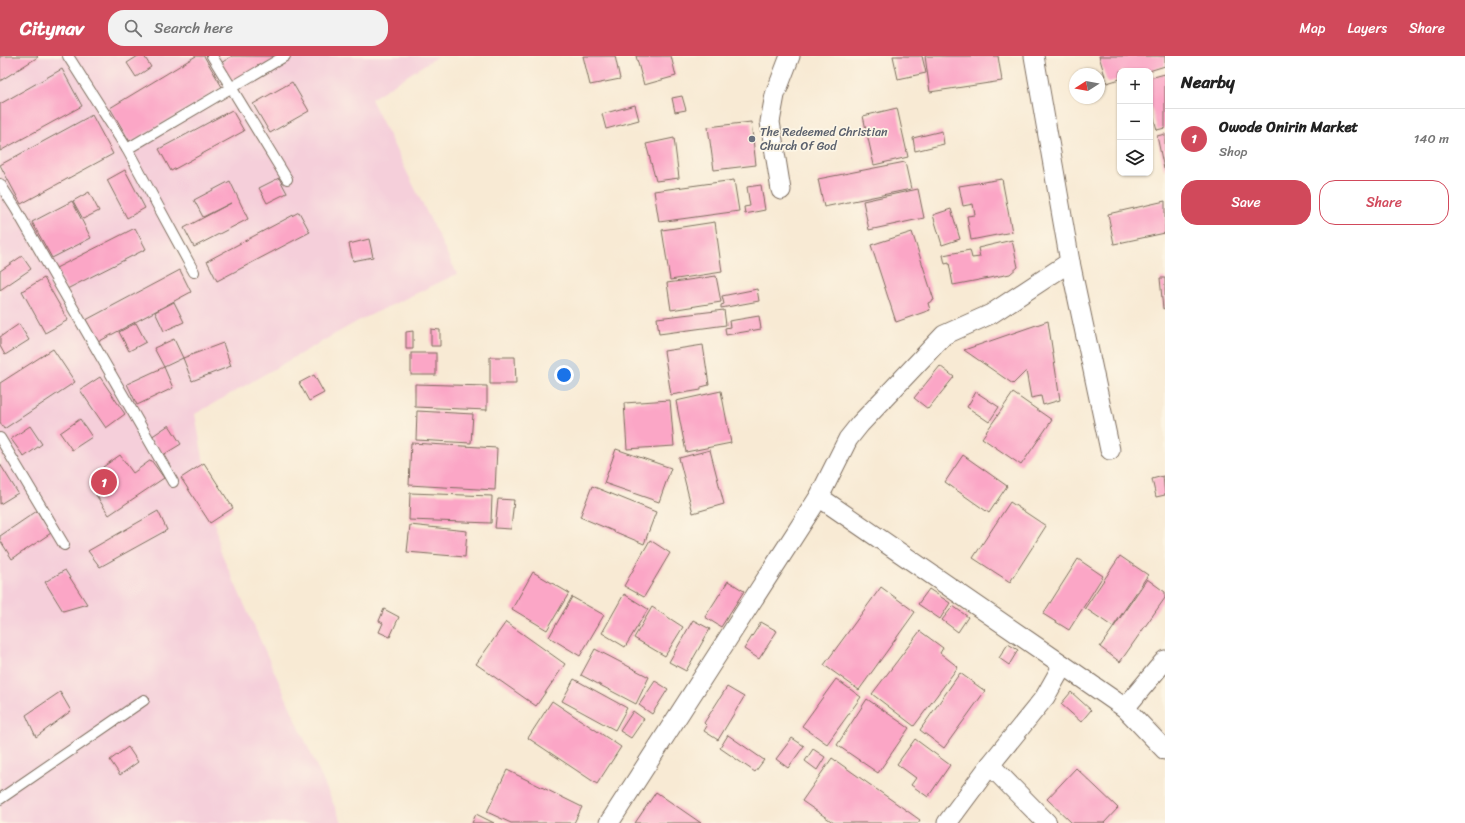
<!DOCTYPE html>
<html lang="en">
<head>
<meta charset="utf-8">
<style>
	body { margin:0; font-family:Sriracha,sans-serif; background:#f2f2f2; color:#222 }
	.controls { position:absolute; right:12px; top:12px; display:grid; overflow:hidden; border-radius:8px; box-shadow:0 1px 3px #0004 }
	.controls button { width:36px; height:36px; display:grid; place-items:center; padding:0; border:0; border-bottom:1px solid #e0e0e0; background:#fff; color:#222; font:20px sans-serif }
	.compass { position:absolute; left:1069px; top:12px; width:36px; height:36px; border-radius:50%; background:#fff; box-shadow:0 1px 3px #0004; rotate:259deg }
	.you { position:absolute; left:564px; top:319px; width:14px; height:14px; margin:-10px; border:3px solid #fff; border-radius:50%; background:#1a73e8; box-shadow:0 0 0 6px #1a73e833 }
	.badge { display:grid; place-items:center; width:26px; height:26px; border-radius:50%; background:#d1495b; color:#fff; font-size:13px; font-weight:700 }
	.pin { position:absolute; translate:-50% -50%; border:2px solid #fff; box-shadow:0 1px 4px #0006 }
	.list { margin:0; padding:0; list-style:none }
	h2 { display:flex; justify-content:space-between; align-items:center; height:52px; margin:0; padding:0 16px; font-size:17px }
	h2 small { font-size:13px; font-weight:400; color:#767676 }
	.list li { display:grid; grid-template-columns:26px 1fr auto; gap:12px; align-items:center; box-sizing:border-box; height:60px; padding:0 16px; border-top:1px solid #e0e0e0 }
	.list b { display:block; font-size:15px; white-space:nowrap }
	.list p { margin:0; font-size:13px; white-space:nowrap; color:#767676 }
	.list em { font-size:13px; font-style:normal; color:#767676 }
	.actions { display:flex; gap:8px; padding:12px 16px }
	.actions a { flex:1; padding:9px 0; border:1px solid #d1495b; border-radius:16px; text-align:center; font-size:14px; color:#d1495b }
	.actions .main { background:#d1495b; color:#fff }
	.icon { flex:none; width:22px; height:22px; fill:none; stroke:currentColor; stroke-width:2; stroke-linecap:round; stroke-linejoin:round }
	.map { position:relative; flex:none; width:1165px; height:767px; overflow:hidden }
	header { display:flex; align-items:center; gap:24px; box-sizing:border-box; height:56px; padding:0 20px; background:#d1495b; color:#fff }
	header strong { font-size:19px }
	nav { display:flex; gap:22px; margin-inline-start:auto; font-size:14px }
	.search { width:280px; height:36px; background:#f2f2f2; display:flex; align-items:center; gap:10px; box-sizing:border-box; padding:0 14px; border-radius:16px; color:#767676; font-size:15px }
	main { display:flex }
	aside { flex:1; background:#fff }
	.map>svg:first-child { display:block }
</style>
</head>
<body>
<header>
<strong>Citynav</strong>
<div class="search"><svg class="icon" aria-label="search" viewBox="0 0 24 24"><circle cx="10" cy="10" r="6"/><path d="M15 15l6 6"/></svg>Search here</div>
<nav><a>Map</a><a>Layers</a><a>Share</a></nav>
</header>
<main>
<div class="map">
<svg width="1165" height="767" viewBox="0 0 1165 767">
	<rect width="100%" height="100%" fill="#fcf5e5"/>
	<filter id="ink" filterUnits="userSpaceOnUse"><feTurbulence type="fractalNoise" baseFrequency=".025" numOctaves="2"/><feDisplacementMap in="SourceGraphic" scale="8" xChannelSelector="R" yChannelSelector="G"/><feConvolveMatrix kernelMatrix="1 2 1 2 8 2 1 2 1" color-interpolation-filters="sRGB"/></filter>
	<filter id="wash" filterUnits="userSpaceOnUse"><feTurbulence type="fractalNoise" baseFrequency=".012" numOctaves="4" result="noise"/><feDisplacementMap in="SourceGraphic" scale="16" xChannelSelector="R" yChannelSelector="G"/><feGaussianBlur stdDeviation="0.9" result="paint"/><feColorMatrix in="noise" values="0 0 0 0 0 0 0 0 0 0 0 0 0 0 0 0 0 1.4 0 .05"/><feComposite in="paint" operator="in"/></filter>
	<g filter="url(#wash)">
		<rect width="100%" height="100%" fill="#f8ead4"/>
		<path fill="#f5cfda" d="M0,0h438l-67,43 86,175 -99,47 -163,93 25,136 122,273h-342z"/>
		<g id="blocks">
			<g fill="#fba6c6">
				<path d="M0,0h37l1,1 -38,24z"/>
				<path d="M138,0h6l7,11 -15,10 -9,-14z"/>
				<path d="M196,0h8l18,31 -92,55 -20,-34z"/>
				<path d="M232,0h48l-48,27 -11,-20z"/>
				<path d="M583,0h32l5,23 -30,6z"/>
				<path d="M636,0h35l5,20 -32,9z"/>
				<path d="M893,0h29l4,17 -28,6z"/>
				<path d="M925,0h73l4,25 -72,11z"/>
				<path d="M1099,0h66v10l-16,5h-29v8l-13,4z"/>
				<path d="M62,13l20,37 -82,45v-47z"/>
				<path d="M1165,18v54l-8,2 -7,-27v-25z"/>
				<path d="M292,26l17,29 -39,22 -17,-29z"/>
				<path d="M682,40l4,14 -11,2 -3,-14z"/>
				<path d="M635,49l4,15 -33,9 -4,-15z"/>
				<path d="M897,52l11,49 -34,8 -11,-49z"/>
				<path d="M232,54l12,21 -73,40 -12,-22z"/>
				<path d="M92,59l21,39 -92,50 -21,-39z"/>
				<path d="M751,66l5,43 -42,5 -6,-43z"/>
				<path d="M942,75l2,13 -29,7 -2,-13z"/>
				<path d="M1165,78v35h-1l-7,-33z"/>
				<path d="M674,82l5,40 -23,3 -10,-37z"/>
				<path d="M905,106l6,27 -87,18 -6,-28z"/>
				<path d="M125,114l20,38 -18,10 -20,-38z"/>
				<path d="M279,122l8,15 -20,10 -8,-15z"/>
				<path d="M1002,123l10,53 -41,8 -4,-24 8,-1 -2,-11 -10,2 -4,-20z"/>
				<path d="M734,124l5,31 -80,11 -5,-31z"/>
				<path d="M230,125l18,38 -54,28 -10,-19 47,-25 -28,14 -9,-17z"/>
				<path d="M761,129l4,25 -20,4 -1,-7 6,-1 -3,-19z"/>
				<path d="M918,133l6,29 -55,12 -6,-29z"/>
				<path d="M89,136l10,19 -16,8 -10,-18z"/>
				<path d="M72,145l19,37 -39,20 -20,-36z"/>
				<path d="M1165,145v32l-51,11 -6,-30z"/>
				<path d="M951,153l9,30 -18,6 -9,-30z"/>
				<path d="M299,156l11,20 -93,49 -10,-20z"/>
				<path d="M715,166l7,50 -52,8 -8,-50z"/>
				<path d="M135,172l11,21 -79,40 -11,-21z"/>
				<path d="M912,176l22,68 -6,3 2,7 -34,12 -25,-77z"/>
				<path d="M369,183l4,18 -20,4 -4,-17z"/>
				<path d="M1012,184l6,27 -8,7 -57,11 -4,-22 -4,1 -2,-9 27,-5 2,8 8,-1 -2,-9z"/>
				<path d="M22,200l9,13 -31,21v-19z"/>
				<path d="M180,214l11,22 -93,50 -12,-22z"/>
				<path d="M716,220l5,26 -50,8 -4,-27z"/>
				<path d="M44,222l24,42 -23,13 -23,-42z"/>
				<path d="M1160,222h5v30l-2,1z"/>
				<path d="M757,233l2,12 -38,7v-3l3,-1 -2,-8z"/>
				<path d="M174,246l10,20 -20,9 -9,-19z"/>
				<path d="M724,254l2,15 -67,9 -2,-16z"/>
				<path d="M759,260l2,13 -35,6 -1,-7 5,-1 -1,-6z"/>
				<path d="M1048,265l12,79 -17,5 -2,-9 -10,2 -5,-27 -13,13 -49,-34z"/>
				<path d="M136,267l10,19 -17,9 -10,-19z"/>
				<path d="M19,268l10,16 -24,15 -5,-9v-9z"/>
				<path d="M431,273l9,1v16h-9z"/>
				<path d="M413,275v18h-7v-17z"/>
				<path d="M174,283l9,19 -19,9 9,21 -36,17 -10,-21 37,-17 -10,-19z"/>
				<path d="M223,287l8,23 -39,15 -9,-23z"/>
				<path d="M703,289l6,40 -8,2v3l-30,5 -7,-44z"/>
				<path d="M53,293l22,33 -71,47 -4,-7v-39z"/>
				<rect x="411" y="297" width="25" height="22"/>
				<path d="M490,301h25l1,27h-26z"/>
				<path d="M940,310l14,11 -26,32 -14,-11z"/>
				<path d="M314,319l10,18 -15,8 -10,-18z"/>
				<path d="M100,321l25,37 -19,14 -26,-38z"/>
				<path d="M415,328l72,2v24l-72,-3z"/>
				<path d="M721,335l10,52 -45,9 -10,-51z"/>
				<path d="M976,336l23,15 -10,15 -22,-15z"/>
				<path d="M1013,337l39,27 -31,45 -39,-27z"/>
				<path d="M670,344l4,46 -47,3 -3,-46z"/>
				<path d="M417,355l56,3 -2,29 -55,-3z"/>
				<path d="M80,363l12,18 -20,13 -12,-17z"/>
				<path d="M169,369l12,19 -18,11 -12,-18z"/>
				<path d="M30,370l12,18 -18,13 -13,-18z"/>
				<path d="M411,387l86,5 -2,42 -86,-5z"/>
				<path d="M616,393l55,19 -12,34 -55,-19z"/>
				<path d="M710,394l14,54 -31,9 -14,-55z"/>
				<path d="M120,399l13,18 18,-13 13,18 -55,37 -13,-20 18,-12 -11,-16z"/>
				<path d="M963,399l44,31 -18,27 -44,-31z"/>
				<path d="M204,407l29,45 -23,15 -29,-45z"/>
				<path d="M0,408l18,29 -18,11z"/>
				<path d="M1163,420l2,19 -9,2 -4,-18z"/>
				<path d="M592,430l64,26 -12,32 -64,-27z"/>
				<path d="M410,437l82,3 -1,27 -82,-3z"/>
				<path d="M498,443l16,1 -3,29 -16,-1z"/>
				<path d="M1010,446l36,24 -36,56 -37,-24z"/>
				<path d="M37,455l14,22 -39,26 -12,-19v-4z"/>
				<path d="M158,455l9,19 -67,37 -12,-16z"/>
				<path d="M410,469l57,6 -2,26 -58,-5z"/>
				<path d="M650,484l20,13 -26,44 -20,-11z"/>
				<path d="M1120,500l28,19 -35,52 -28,-19z"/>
				<path d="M1078,503l25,17 -34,54 -26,-16z"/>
				<path d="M65,514l22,34 -24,7 -18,-29z"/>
				<path d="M533,516l36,21 -22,37 -35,-21z"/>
				<path d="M1147,523l18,13v6l-45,64 -20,-15z"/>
				<path d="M728,525l16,10 -23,36 -16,-10z"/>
				<path d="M881,531l34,25 -56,78 -35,-25z"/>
				<path d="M929,533l21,14 -10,16 -22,-15z"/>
				<path d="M624,538l24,15 -23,38 -23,-14z"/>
				<path d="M572,541l32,18 -24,41 -31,-19z"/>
				<path d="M953,550l15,11 -10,15 -16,-12z"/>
				<path d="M652,551l31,20 -18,29 -31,-18z"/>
				<path d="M384,553l15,8 -9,20 -11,-5 4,-9 -4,-2z"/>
				<path d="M693,564l17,9 -24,42 -17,-9z"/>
				<path d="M506,566l59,42 -29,42 -60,-42z"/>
				<path d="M761,566l16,9 -18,28 -15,-10z"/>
				<path d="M920,575l23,17 -3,5 18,14 -44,59 -42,-32z"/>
				<path d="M1008,588l10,6 -9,15 -10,-7z"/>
				<path d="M595,593l54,28 -13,27 -55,-29z"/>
				<path d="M960,617l25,18 -41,57 -24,-18z"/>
				<path d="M574,623l53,29 -12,22 -53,-29z"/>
				<path d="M836,623l25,18 -34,47 -25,-18z"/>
				<path d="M655,625l13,8 -16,25 -13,-9z"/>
				<path d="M727,631l17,10 -26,43 -14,-9 3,-5 -3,-3z"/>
				<path d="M60,636l11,19 -35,26 -10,-22z"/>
				<path d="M1071,636l20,18 -10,12 -20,-18z"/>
				<path d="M867,643l42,29 -31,45 -41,-28z"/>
				<path d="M552,645l69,46 -24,37 -69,-46z"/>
				<path d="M633,655l11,8 -13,19 -11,-7z"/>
				<path d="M728,679l36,25 -9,12 -35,-24z"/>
				<path d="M792,682l12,8 -16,22 -12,-9z"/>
				<path d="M915,683l35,26 -22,32 -17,-12 5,-7 -19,-14z"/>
				<path d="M128,691l10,15 -18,13 -10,-15z"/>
				<path d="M813,693l12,8 -8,13 -12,-9z"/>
				<path d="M832,702l88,62 -2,3h-84l-32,-22z"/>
				<path d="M1076,712l42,40 -14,15h-32l-25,-24z"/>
				<path d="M507,714l75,37 -8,16h-63l-24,-11z"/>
				<path d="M656,736l45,31h-66z"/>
				<path d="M476,758l18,9h-22z"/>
			</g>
		</g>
	</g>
	<g filter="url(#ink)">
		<use href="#blocks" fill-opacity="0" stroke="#7d6d5e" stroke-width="1"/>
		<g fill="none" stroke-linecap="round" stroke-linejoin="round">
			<defs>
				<g id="lane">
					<path d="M68,0l59,93 67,123"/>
					<path d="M212,0l75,123"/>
					<path d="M127,93l158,-93"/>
					<path d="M0,128l16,25 157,273"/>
					<path d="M0,382l64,107"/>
					<path d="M0,743l144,-99"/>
				</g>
				<g id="street">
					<path d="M781,134l-11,-68 5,-27 15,-39"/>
					<path d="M1070,206l40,188"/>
					<path d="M819,441l244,168 -18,32 -55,68 -43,58"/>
					<path d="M1063,609l62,43 40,42"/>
					<path d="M1125,652l40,-48"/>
					<path d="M990,709l57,58"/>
					<path d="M609,767l210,-326 29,-58 12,-15 84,-89 47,-21 79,-52 -36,-206"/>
				</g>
			</defs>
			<use href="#lane" stroke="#7d6d5e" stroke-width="12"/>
			<use href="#street" stroke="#7d6d5e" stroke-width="21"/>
			<use href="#lane" stroke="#fff" stroke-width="10"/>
			<use href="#street" stroke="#fff" stroke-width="19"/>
		</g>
	</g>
	<circle fill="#6b7280" stroke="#fcf5e5" stroke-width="1.5" cx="752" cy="83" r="4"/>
	<g text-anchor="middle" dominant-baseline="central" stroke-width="3.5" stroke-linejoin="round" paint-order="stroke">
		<g font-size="12" fill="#5b616d" stroke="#fcf5e5" text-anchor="start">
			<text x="760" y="76">The Redeemed Christian<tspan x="760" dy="14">Church Of God</tspan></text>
		</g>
	</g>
</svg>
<div class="controls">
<button>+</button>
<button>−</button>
<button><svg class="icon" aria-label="layers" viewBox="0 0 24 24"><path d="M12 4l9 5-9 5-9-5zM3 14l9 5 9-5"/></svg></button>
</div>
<svg class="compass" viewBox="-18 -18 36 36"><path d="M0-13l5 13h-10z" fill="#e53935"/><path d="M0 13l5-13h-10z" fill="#767676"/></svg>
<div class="you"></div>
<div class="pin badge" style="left:104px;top:426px">1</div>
</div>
<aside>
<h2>Nearby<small></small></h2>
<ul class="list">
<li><span class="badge">1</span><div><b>Owode Onirin Market</b><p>Shop</p></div><em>140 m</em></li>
</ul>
<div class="actions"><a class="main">Save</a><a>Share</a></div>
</aside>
</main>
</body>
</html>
